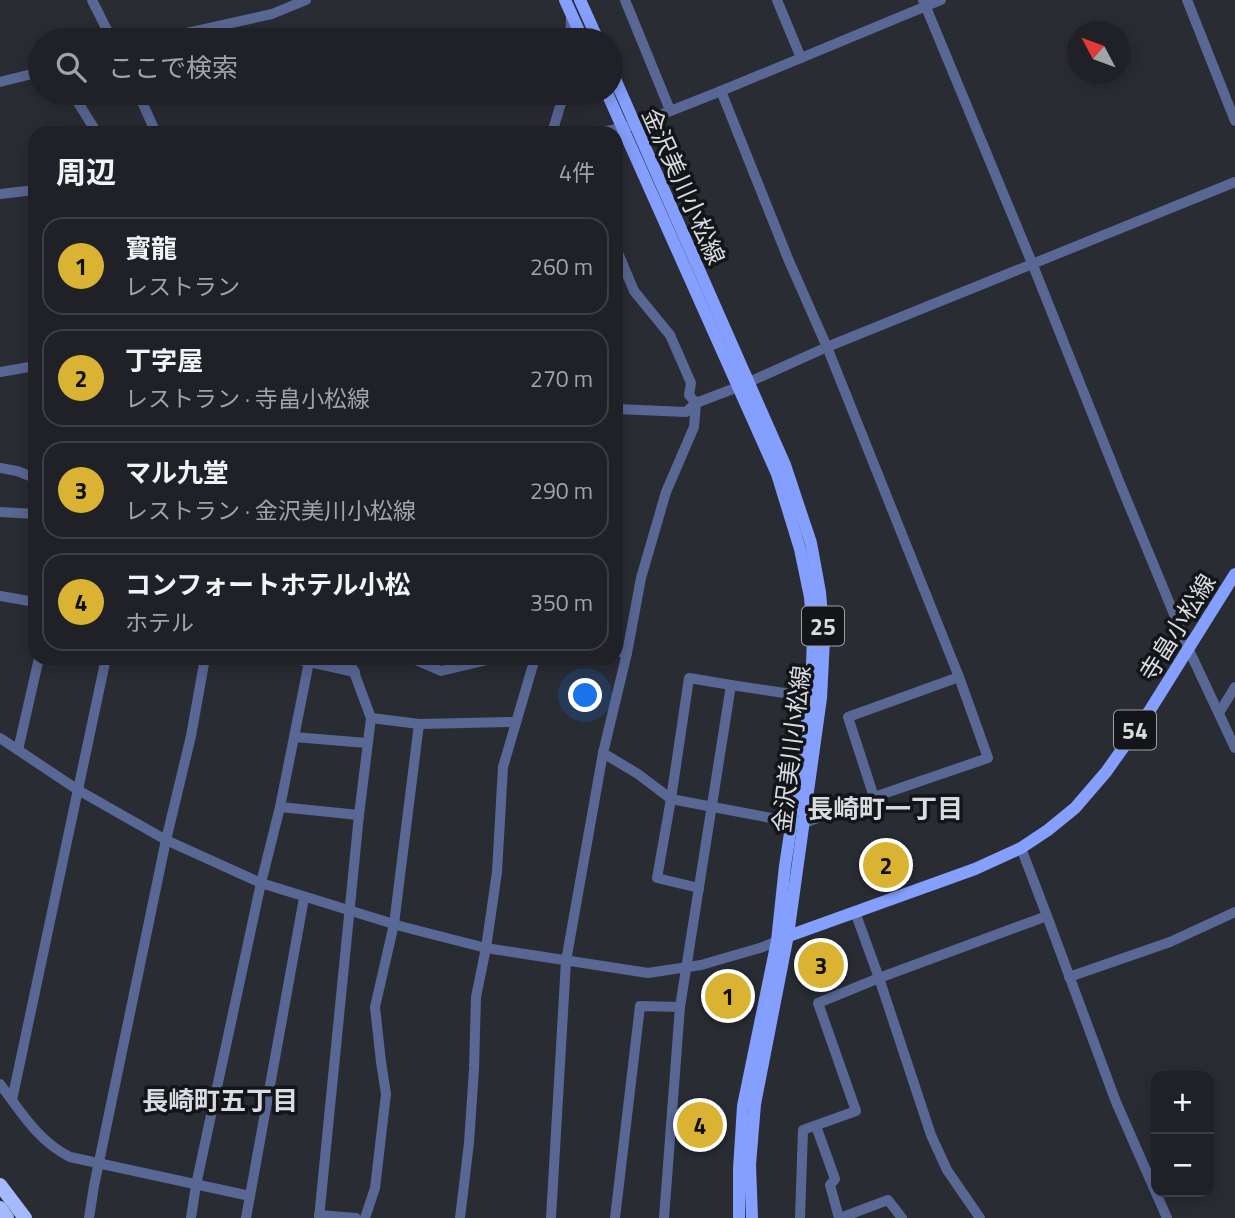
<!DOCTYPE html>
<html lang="ja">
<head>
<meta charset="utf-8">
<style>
	body { margin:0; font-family:"Titillium Web","Noto Sans JP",sans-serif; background:#28292f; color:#f1f3f6 }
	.controls { position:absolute; right:21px; bottom:21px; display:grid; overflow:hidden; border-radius:14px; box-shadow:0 4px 18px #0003 }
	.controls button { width:63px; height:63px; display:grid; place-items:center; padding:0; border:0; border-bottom:2px solid #3d3e44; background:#202127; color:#f1f3f6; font:35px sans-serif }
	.compass { position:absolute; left:1067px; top:21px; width:63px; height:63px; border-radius:50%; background:#202127; box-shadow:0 4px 18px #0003; rotate:311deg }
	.you { position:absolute; left:586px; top:696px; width:24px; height:24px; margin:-18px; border:5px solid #fff; border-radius:50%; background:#1a73e8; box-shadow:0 0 0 10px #1a73e833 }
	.badge { display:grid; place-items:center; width:46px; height:46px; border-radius:50%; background:#dab333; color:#111; font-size:23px; font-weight:700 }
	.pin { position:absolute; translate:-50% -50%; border:4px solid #fff; box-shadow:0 2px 7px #0006 }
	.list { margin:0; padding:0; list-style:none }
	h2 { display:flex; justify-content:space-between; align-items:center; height:91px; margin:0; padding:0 28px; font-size:30px }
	h2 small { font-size:23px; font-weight:400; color:#a2a3a7 }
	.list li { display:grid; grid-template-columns:46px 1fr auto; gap:21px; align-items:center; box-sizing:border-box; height:98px; margin:0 14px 14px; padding:0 14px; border:2px solid #3d3e44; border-radius:21px }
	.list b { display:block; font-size:26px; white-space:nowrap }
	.list p { margin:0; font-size:23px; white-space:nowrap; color:#a2a3a7 }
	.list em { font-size:23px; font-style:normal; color:#a2a3a7 }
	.icon { flex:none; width:38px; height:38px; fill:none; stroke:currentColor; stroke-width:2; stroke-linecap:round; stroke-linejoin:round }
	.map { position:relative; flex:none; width:1235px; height:1218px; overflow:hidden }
	.search { position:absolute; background:#202127; box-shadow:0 4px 18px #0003; left:28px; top:28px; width:595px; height:77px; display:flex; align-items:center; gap:18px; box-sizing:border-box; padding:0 24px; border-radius:38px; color:#a2a3a7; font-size:26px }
	.panel { position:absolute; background:#202127; box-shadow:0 4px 18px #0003; left:28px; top:126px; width:595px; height:539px; border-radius:21px }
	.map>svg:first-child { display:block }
</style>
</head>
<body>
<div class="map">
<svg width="1235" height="1218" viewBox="0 0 1235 1218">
	<rect width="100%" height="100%" fill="#2a2c34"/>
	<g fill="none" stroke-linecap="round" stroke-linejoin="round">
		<g stroke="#596794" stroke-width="10">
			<path d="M92,0l20,40"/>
			<path d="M625,0l45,110"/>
			<path d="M777,0l24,58"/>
			<path d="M923,0l109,263 89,223 67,162 47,100"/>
			<path d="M1187,0l48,121"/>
			<path d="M155,40l117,-26 34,-14"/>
			<path d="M570,40l1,-24"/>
			<path d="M0,82l40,-10"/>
			<path d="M72,93l25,40"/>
			<path d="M138,93l18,40"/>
			<path d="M552,133l12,-40"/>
			<path d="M598,133l37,-8 86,-34 220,-91"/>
			<path d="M0,194l35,-4"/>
			<path d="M0,372l35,-6"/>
			<path d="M616,409l70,3 10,-9 42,-16 89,-40 408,-165"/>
			<path d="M0,468l17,3 18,7"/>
			<path d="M0,512l35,2"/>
			<path d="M0,596l35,6"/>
			<path d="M616,651l11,2"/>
			<path d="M291,658l64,14"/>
			<path d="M411,658l30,13 55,-13"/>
			<path d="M1219,713l16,-26"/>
			<path d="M371,718l48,6 97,-2"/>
			<path d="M294,737l73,6"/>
			<path d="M0,738l78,52 88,50 95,43 139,43 86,22 162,25 53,-8 62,-18 14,-6"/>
			<path d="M18,750l21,-92"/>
			<path d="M603,753l35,21 33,25 121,23 12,1 70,-26 114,-39 -29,-81 -132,-330 -38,-86 -68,-170"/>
			<path d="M874,797l-26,-80 111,-40"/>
			<path d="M280,807l79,8"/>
			<path d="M699,888l-42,-10 14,-79 18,-121 42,7"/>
			<path d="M855,912l24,66 52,157 16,35 33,48"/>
			<path d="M1047,916l69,186 51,116"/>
			<path d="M1069,977l101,-35 65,-30"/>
			<path d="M0,1084c21,28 38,57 70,73l180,39"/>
			<path d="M12,1100l94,-442"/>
			<path d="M816,1126l19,53 -5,6 9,33"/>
			<path d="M319,1215l37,3"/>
			<path d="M89,1218l5,-32 72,-346 25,-104 14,-78"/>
			<path d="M191,1218l5,-33 65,-302 19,-76 29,-145"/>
			<path d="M246,1218l58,-320"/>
			<path d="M319,1218l40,-403 12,-97 -20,-54 2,-6"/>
			<path d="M365,1218l10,-30 11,-94 -5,-32 -6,-55 19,-83 25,-200"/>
			<path d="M460,1218l9,-75 5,-74 2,-72 10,-49 11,-76 6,-105 32,-109"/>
			<path d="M551,1218l15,-257 37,-208 24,-100 14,-75 25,-86 28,-65 2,-24 -7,-8 2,-12 -21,-48 -36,-44 -18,-43"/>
			<path d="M615,1218l25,-212 40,1"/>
			<path d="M664,1218l16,-211 51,-322 80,12"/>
			<path d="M800,1218l3,-88 53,-19 -38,-108 61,-25 168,-62 -26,-68"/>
			<path d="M840,1218l48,-18 14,18"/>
		</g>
		<g stroke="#849ffd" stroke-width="12">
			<path d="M565,0l18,40"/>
			<path d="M580,0l18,40"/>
			<path d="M611,70l174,395 26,78 9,49 4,48 -3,58 -33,237 -33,169 -5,61 2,53"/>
			<path d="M607,93l170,381 23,75 10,48 3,38 -2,62 -26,169 -8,75 -34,165 -4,63v49"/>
			<path d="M783,938l192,-69 46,-21 27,-18 27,-22 31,-36 44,-62 85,-136"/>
		</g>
		<g stroke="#a5bafd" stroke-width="14">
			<path d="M0,1185l25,33"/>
			<path d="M0,1208l7,10"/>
		</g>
	</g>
	<g text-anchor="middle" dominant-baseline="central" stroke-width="7" stroke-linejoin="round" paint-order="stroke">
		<g fill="#141518" stroke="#9ea0a4" stroke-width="2">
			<rect x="802" y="606.5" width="42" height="39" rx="5"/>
			<rect x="1114" y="710.5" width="42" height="39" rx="5"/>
		</g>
		<g font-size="23" font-weight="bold" fill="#d9dbe0">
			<text x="823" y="626">25</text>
			<text x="1135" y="730">54</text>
		</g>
		<g font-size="24" fill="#d9dbe0" stroke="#141518">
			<text transform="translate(684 186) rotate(66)">金沢美川小松線</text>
			<text transform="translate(1177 627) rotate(-58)">寺畠小松線</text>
			<text transform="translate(791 749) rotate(-83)">金沢美川小松線</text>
		</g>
		<g font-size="26" font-weight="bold" fill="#d9dbe0" stroke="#141518">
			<text x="885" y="808">長崎町一丁目</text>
			<text x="220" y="1100">長崎町五丁目</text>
		</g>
	</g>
</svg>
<div class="controls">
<button>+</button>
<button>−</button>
</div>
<svg class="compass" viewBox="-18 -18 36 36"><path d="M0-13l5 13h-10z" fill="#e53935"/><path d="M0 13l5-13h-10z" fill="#a2a3a7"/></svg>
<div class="you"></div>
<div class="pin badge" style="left:728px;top:996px">1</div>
<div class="pin badge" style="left:886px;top:865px">2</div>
<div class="pin badge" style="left:821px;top:965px">3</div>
<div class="pin badge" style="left:700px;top:1125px">4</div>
<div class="search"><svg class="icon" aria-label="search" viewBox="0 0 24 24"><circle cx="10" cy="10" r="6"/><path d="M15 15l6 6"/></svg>ここで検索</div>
<section class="panel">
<h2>周辺<small>4件</small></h2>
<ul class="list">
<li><span class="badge">1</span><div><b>寳龍</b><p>レストラン</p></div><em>260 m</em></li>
<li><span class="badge">2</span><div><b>丁字屋</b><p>レストラン · 寺畠小松線</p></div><em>270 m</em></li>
<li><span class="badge">3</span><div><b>マル九堂</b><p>レストラン · 金沢美川小松線</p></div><em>290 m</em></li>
<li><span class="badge">4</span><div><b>コンフォートホテル小松</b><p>ホテル</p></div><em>350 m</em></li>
</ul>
</section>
</div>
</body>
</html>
